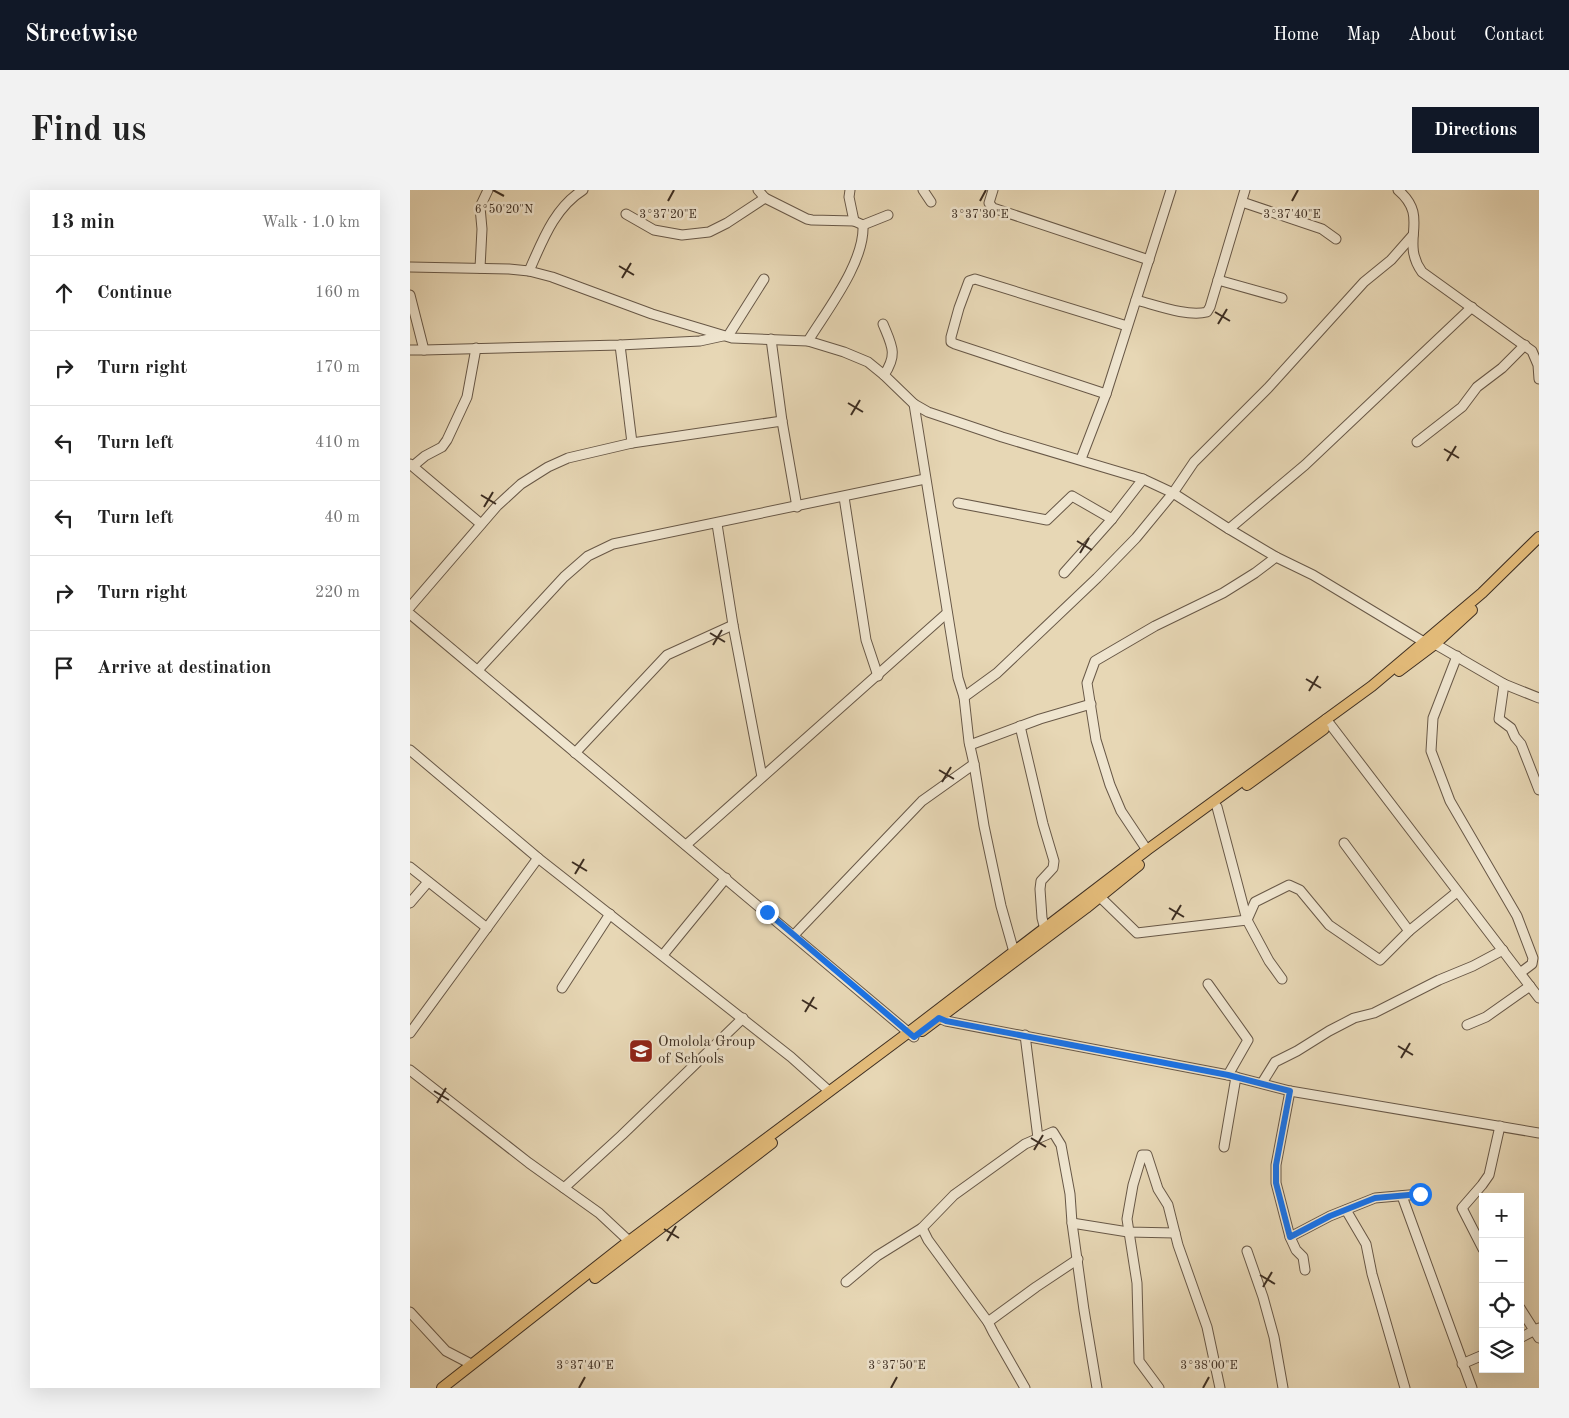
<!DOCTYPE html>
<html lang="en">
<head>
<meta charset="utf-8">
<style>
	body { margin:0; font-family:"Old Standard TT",serif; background:#f2f2f2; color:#222 }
	.controls { position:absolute; right:15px; bottom:15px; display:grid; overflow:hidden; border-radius:0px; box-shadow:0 5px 20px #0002 }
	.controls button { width:45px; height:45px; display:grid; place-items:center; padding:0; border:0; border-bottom:1px solid #e0e0e0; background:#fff; color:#222; font:25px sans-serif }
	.stop { position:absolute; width:15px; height:15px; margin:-11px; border:4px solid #1a73e8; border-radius:50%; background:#fff }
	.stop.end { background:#1a73e8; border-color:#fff; box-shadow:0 1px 5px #0008 }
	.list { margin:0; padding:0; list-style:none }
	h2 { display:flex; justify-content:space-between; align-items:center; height:65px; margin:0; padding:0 20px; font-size:21px }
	h2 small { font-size:16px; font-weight:400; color:#767676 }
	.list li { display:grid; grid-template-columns:32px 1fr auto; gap:15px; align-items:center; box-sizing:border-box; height:75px; padding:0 20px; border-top:1px solid #e0e0e0 }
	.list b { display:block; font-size:19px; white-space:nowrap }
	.list em { font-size:16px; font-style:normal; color:#767676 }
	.icon { flex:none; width:28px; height:28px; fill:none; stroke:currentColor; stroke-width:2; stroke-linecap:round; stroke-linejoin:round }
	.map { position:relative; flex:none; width:1129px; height:1198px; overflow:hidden; border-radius:0px }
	header { display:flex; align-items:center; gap:30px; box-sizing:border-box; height:70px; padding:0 25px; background:#111827; color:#fff }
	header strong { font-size:24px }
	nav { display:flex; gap:28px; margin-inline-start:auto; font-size:18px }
	.intro { display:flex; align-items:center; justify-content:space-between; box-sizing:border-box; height:120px; padding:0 30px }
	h1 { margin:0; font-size:35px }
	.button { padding:12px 22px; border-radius:0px; background:#111827; color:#fff; font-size:18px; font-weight:700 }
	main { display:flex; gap:30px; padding:0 30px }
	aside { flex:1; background:#fff; border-radius:0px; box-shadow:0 5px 20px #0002 }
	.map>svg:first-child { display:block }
</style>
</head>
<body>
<header>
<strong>Streetwise</strong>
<nav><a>Home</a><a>Map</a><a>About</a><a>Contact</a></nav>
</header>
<div class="intro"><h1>Find us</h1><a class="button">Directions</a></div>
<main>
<aside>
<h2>13 min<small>Walk · 1.0 km</small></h2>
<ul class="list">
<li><svg class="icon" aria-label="ahead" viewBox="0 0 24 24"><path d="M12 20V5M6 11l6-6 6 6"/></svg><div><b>Continue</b></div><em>160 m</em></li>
<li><svg class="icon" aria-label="right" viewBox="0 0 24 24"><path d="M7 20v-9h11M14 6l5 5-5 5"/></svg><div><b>Turn right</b></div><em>170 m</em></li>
<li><svg class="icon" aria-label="left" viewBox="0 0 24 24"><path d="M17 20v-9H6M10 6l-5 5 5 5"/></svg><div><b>Turn left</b></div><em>410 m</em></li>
<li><svg class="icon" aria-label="left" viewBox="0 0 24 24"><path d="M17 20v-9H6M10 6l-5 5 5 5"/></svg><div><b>Turn left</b></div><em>40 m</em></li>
<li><svg class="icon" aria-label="right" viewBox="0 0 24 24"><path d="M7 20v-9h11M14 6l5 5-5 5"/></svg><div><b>Turn right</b></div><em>220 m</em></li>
<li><svg class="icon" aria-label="arrive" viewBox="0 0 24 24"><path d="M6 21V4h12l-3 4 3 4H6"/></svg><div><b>Arrive at destination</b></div></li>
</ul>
</aside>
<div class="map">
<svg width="1129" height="1198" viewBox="0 0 1129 1198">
	<rect width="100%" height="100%" fill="#e7d7b5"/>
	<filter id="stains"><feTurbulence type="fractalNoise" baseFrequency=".004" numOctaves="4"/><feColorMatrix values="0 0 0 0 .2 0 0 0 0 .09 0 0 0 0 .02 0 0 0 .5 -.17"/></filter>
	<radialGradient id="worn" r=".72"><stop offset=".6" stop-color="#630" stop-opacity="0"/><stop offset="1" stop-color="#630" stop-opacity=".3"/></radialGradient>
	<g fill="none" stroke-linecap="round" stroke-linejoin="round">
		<defs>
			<g id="minor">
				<path d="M348,0l7,8 42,21 5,1 42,1 9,4 25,-10"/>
				<path d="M440,0l-1,7 5,24"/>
				<path d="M513,0l8,12"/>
				<path d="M583,0l-4,13 4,5 156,52"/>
				<path d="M988,0c33,28 1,50 24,82l110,79 6,14 1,14"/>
				<path d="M832,12l80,27 14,10"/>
				<path d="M216,24l28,16 28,5 27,-3 18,-9 38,-25"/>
				<path d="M0,77l99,2 20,2 23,6 100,37 80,24 76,3 36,11 24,10 16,13 30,29 14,8 74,25 141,42 30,14 56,36 47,28 37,18 111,67"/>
				<path d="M70,78l2,-39 -2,-22 8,-17"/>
				<path d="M119,81c13,-29 25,-63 54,-81"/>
				<path d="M808,90l64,18"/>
				<path d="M0,105l14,55 196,-5 80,-4 23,-5"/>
				<path d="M726,110c20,5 51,17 71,12l3,-5 35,-117"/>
				<path d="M473,134c9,22 15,30 1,51"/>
				<path d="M318,146l36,-57"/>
				<path d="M361,149l11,82 15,86"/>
				<path d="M398,151c19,-31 57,-79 55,-116"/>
				<path d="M210,155l12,98"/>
				<path d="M0,160h14"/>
				<path d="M696,204l-151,-50 -4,-2v-5l8,-29 10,-27 6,-2 152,47"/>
				<path d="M504,214l44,274 6,19 5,45 5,22 10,62 17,80 13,46"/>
				<path d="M1007,252l45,-35 15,-20 25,-19 23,-23"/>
				<path d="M671,269l25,-65 65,-204"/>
				<path d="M0,274l71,60"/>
				<path d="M3,276l12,-10 17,-9 5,-7 20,-43 9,-49"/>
				<path d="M434,307l22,143 12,36"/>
				<path d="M548,313l89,17 25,-24 40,23"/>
				<path d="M307,334l16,101 29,152"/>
				<path d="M819,339l76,-64 167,-158"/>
				<path d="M654,383l48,-54 31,-40"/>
				<path d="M0,417l87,-101 24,-22 27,-17 20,-9 64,-15 150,-22"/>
				<path d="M0,424l504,423"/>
				<path d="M1025,454l69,40 35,14"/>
				<path d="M1047,466l-24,62 -2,33 19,50 67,115 16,42 -1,6 -12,9"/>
				<path d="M68,480l86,-93 24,-21 25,-12 312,-65"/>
				<path d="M1094,494l-5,35 12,9 4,9 6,7 18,46"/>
				<path d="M554,507l33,-24 100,-95 39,-40 37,-45 21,-31 74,-74 96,-106 27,-22 22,-25"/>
				<path d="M916,529l213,279"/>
				<path d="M610,536l23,98 11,37 -1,7 -12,13 -1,8 2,29 3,11"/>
				<path d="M560,555l70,-26 51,-15"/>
				<path d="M0,560l128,108 253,199 38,34"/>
				<path d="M165,563l92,-98 66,-30"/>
				<path d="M807,617l30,113 22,41 13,18"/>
				<path d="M934,653l65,88"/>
				<path d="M276,655l261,-232"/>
				<path d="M737,660l-26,-39 -11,-26 -14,-45 -9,-57 8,-22 60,-35 68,-33 32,-20 21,-16"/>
				<path d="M0,677l77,61"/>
				<path d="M690,707l37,36 110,-13"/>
				<path d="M0,713l18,-21"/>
				<path d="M837,730l8,-18 34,-17 11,5 29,35 51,35 29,-29 48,-39"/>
				<path d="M384,745l128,-134 52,-37"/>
				<path d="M253,765l63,-77"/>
				<path d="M798,794l40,56 -20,35"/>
				<path d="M152,798l48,-74"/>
				<path d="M529,828l7,3 282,54 62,16 249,42"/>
				<path d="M1057,835l19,-8 44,-31"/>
				<path d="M0,843l128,-175"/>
				<path d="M615,845l13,103"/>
				<path d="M0,880l119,93 70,50 30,28"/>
				<path d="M852,893l13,-21 22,-11 32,-20 25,-13 20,-5 65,-33 34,-14 30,-16"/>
				<path d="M880,901l-14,74v18l14,54 6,13 7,7 2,13"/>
				<path d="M814,957l12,-70"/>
				<path d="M154,998l58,-53 121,-117"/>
				<path d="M992,1006l70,192"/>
				<path d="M936,1020l20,34 6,30 33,114"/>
				<path d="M662,1033l56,9 47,1"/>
				<path d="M880,1047l40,-21 45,-18 45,-4"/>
				<path d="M1073,1059l-21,-41 20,-23 7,-10 11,-49"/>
				<path d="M837,1061l16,46 11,40 9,51"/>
				<path d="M436,1092l31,-26 45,-28"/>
				<path d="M1110,1118l19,30"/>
				<path d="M0,1122l36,39 25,13"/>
				<path d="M578,1132l48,-35 42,-28"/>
				<path d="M1110,1148l19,-10"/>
				<path d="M1052,1174l21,-9"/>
				<path d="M615,1198l-32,-56 -5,-10 -60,-82 -6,-12 32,-33 71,-51 28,-12 8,13 9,49 2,29 12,87 13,78"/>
				<path d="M749,1198l-20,-27 -2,-78 -10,-64 6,-34 9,-30h5l11,34 10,16 10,40 29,82 13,61"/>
			</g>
			<g id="major">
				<path d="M989,481l36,-27 37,-34"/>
				<path d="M837,595l77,-56"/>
				<path d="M512,841l164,-123 53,-43"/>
				<path d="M185,1088l177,-135"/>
				<path d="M32,1198l187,-147 280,-209 238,-182 225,-164 110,-93 57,-56"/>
			</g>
		</defs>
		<use href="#minor" stroke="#685847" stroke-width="11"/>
		<use href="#major" stroke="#3d2e22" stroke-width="12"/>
		<use href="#minor" stroke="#efe5cf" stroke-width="9"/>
		<use href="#major" stroke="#e4bc7a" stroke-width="10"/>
	</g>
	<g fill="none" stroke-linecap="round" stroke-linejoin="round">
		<path stroke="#1a73e8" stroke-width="6" d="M357,722l147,125 25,-19 7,3 282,54 62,16 -14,74v18l14,54 40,-21 45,-18 45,-4"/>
	</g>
	<path fill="none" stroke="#3d2e22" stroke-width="2" d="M83,0l11,6M258,11l6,-11M570,11l6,-11M882,11l6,-11M209,76l15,9M212,88l9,-15M805,122l15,9M808,134l9,-15M438,213l15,9M441,225l9,-15M1034,259l15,9M1037,271l9,-15M71,305l15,9M74,317l9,-15M667,351l15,9M670,363l9,-15M300,443l15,9M303,455l9,-15M896,489l15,9M899,501l9,-15M529,580l15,9M532,592l9,-15M162,672l15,9M165,684l9,-15M759,718l15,9M762,730l9,-15M392,810l15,9M395,822l9,-15M988,856l15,9M991,868l9,-15M24,901l15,9M27,913l9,-15M621,948l15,9M624,960l9,-15M254,1039l15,9M257,1051l9,-15M850,1085l15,9M853,1097l9,-15M169,1198l6,-11M481,1198l6,-11M793,1198l6,-11"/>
	<defs>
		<symbol id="school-square" viewBox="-11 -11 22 22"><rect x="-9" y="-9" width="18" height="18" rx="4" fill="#8f2418" stroke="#efe5cf"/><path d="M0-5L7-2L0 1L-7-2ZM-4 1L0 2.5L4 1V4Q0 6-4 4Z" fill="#fff"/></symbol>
	</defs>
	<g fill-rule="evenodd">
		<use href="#school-square" x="217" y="847" width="28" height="28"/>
	</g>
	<g text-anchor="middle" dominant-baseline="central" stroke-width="5" stroke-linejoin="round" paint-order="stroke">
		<g font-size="15" fill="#3d2e22" stroke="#efe5cf" text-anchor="start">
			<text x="248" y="852">Omolola Group<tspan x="248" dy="17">of Schools</tspan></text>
		</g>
	</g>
	<g font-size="12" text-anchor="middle" fill="#3d2e22" stroke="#efe5cf" stroke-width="5" stroke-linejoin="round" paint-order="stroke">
		<text x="94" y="23">6°50'20"N</text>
		<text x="882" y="28">3°37'40"E</text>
		<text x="258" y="28">3°37'20"E</text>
		<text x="570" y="28">3°37'30"E</text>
		<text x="175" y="1179">3°37'40"E</text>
		<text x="487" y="1179">3°37'50"E</text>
		<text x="799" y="1179">3°38'00"E</text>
	</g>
	<rect width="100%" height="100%" filter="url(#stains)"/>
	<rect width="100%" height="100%" fill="url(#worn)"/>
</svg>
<div class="controls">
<button>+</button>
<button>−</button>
<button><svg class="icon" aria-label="locate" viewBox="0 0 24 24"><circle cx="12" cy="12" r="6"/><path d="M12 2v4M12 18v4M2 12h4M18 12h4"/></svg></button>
<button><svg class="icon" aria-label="layers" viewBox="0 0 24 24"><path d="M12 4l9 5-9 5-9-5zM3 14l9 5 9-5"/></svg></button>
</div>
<div class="stop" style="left:1010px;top:1004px"></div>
<div class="stop end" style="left:357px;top:722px"></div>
</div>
</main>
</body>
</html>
